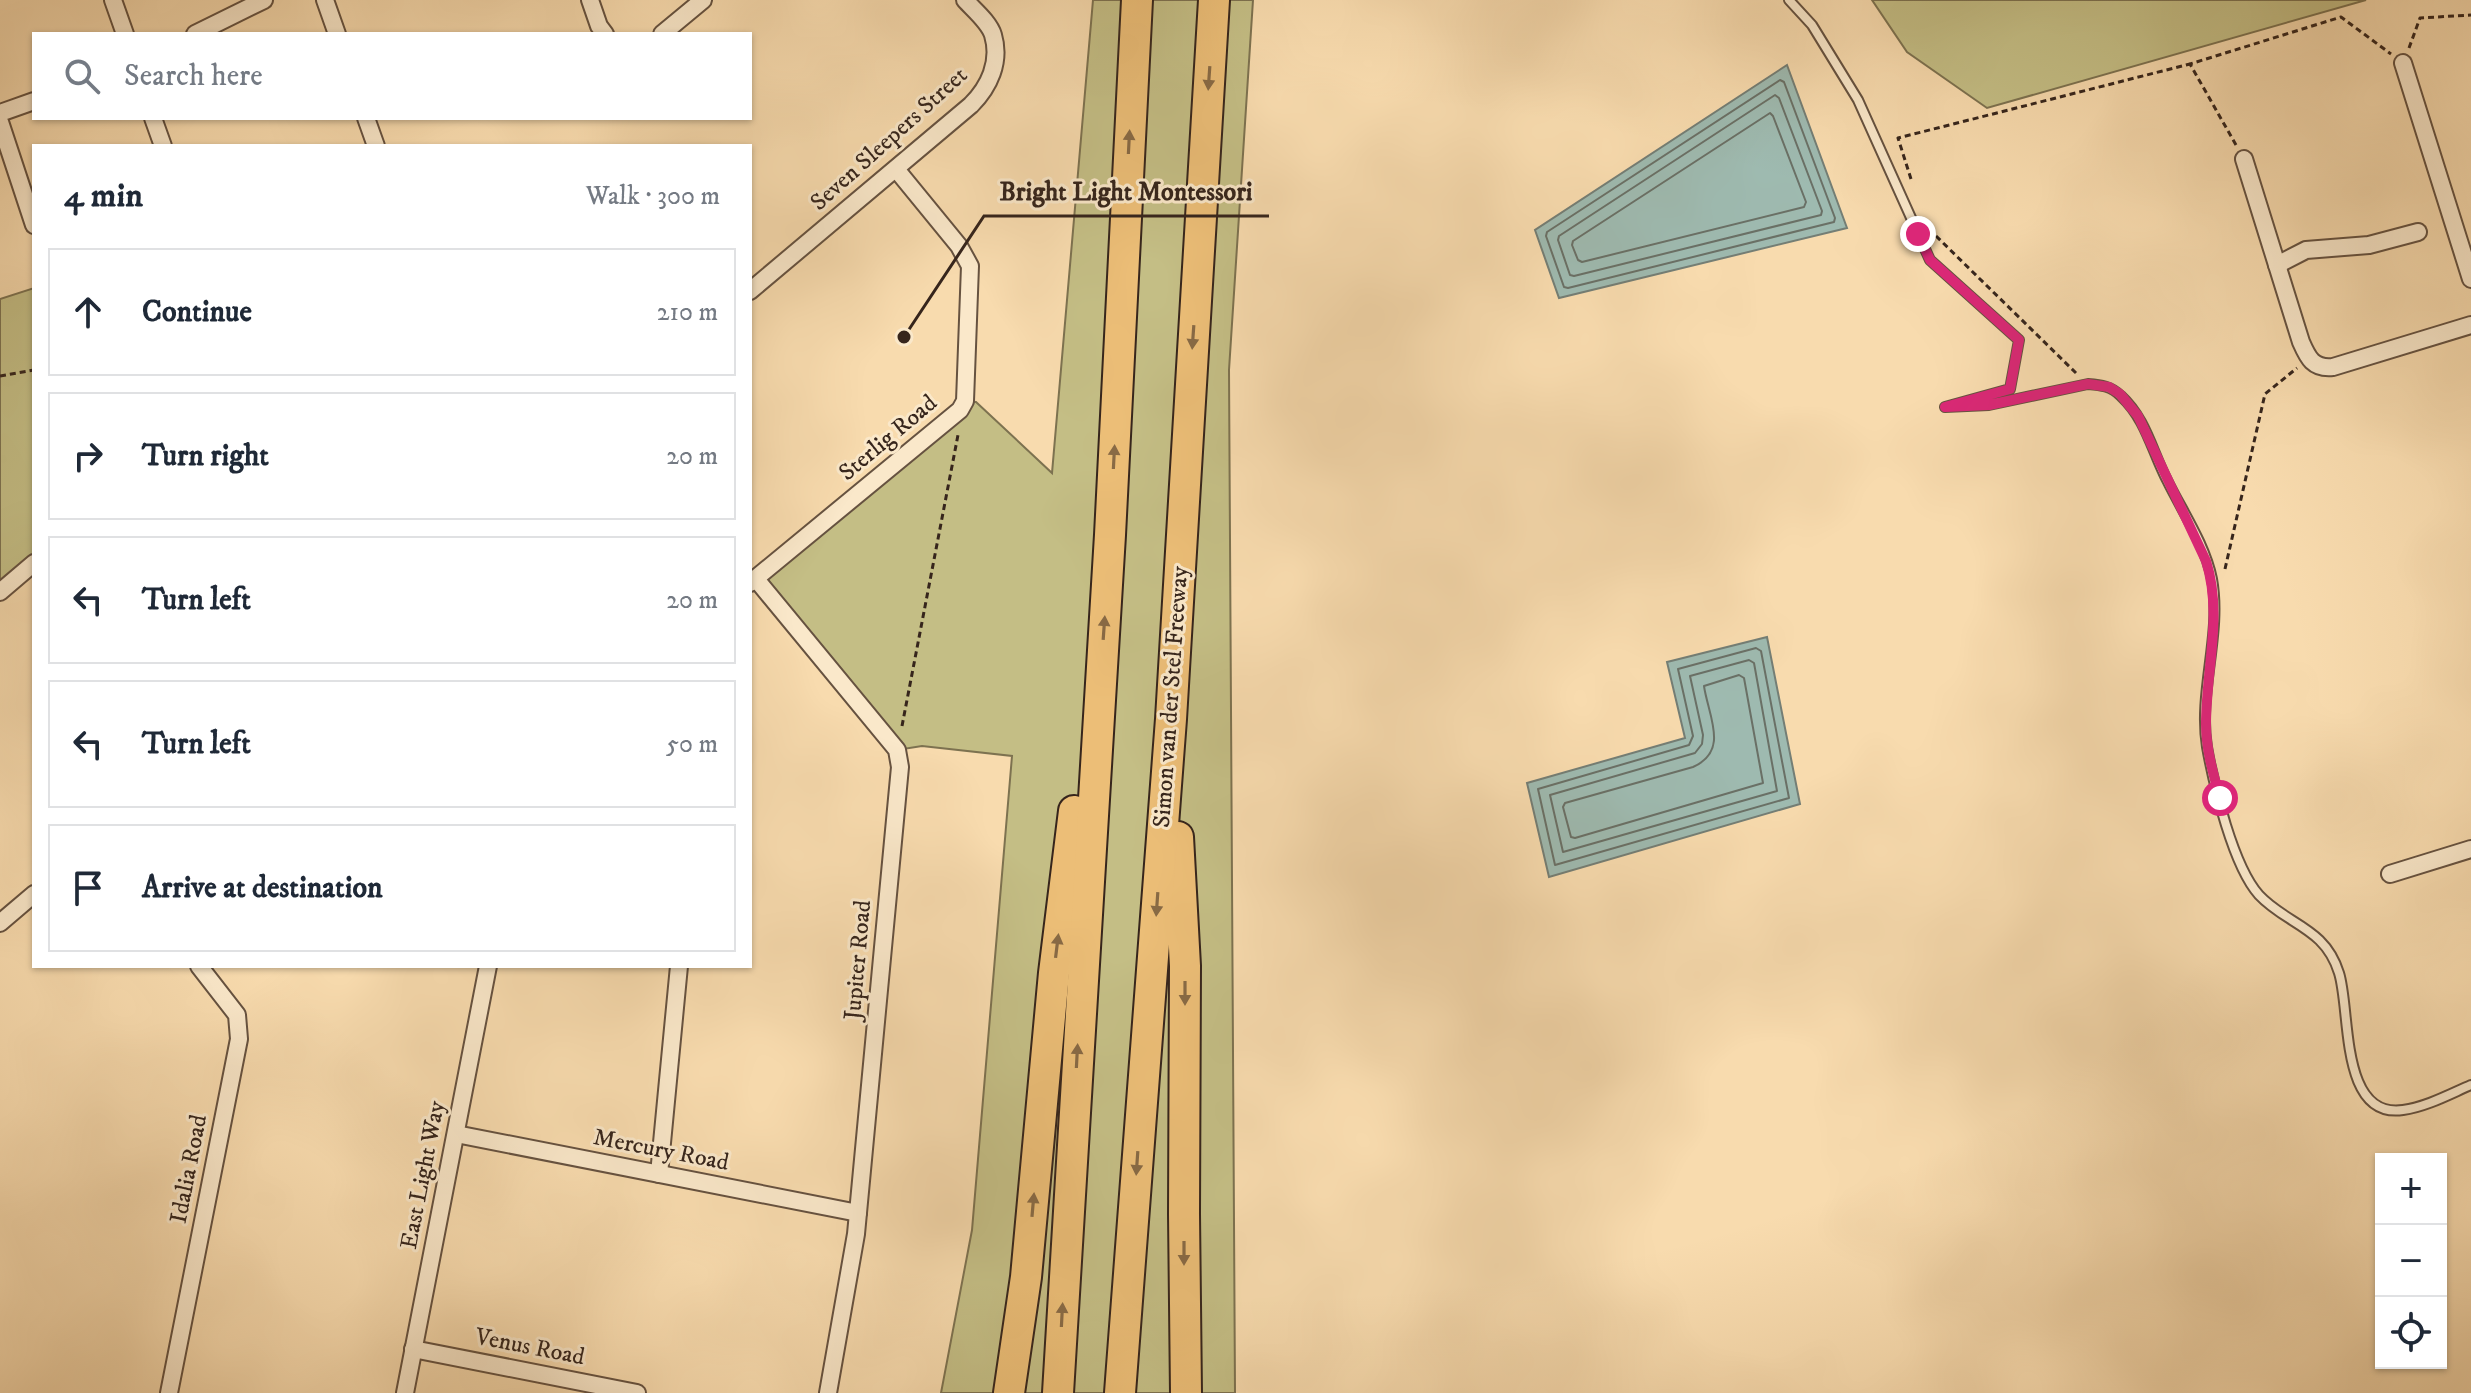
<!DOCTYPE html>
<html lang="en">
<head>
<meta charset="utf-8">
<style>
	body { margin:0; font-family:"IM FELL DW Pica",serif; background:#f6f6f7; color:#1f2937 }
	.controls { position:absolute; right:24px; bottom:24px; display:grid; overflow:hidden; border-radius:0px; box-shadow:0 2px 6px #0004 }
	.controls button { width:72px; height:72px; display:grid; place-items:center; padding:0; border:0; border-bottom:2px solid #e0e1e3; background:#fff; color:#1f2937; font:40px sans-serif }
	.stop { position:absolute; width:24px; height:24px; margin:-18px; border:6px solid #db2777; border-radius:50%; background:#fff }
	.stop.end { background:#db2777; border-color:#fff; box-shadow:0 2px 8px #0008 }
	.list { margin:0; padding:0; list-style:none }
	h2 { display:flex; justify-content:space-between; align-items:center; height:104px; margin:0; padding:0 32px; font-size:34px }
	h2 small { font-size:26px; font-weight:400; color:#747a83 }
	.list li { display:grid; grid-template-columns:52px 1fr auto; gap:24px; align-items:center; box-sizing:border-box; height:128px; margin:0 16px 16px; padding:0 16px; border:2px solid #e0e1e3; border-radius:0px }
	.list b { display:block; font-size:30px; white-space:nowrap }
	.list em { font-size:26px; font-style:normal; color:#747a83 }
	.icon { flex:none; width:44px; height:44px; fill:none; stroke:currentColor; stroke-width:2; stroke-linecap:round; stroke-linejoin:round }
	.map { position:relative; flex:none; width:2471px; height:1393px; overflow:hidden }
	.search { position:absolute; background:#fff; box-shadow:0 2px 6px #0004; left:32px; top:32px; width:720px; height:88px; display:flex; align-items:center; gap:20px; box-sizing:border-box; padding:0 28px; border-radius:0px; color:#747a83; font-size:30px }
	.panel { position:absolute; background:#fff; box-shadow:0 2px 6px #0004; left:32px; top:144px; width:720px; height:824px; border-radius:0px }
	.map>svg:first-child { display:block }
</style>
</head>
<body>
<div class="map">
<svg width="2471" height="1393" viewBox="0 0 2471 1393">
	<rect width="100%" height="100%" fill="#f8dbae"/>
	<filter id="stains"><feTurbulence type="fractalNoise" baseFrequency=".0025" numOctaves="4"/><feColorMatrix values="0 0 0 0 .2 0 0 0 0 .09 0 0 0 0 .02 0 0 0 .5 -.17"/></filter>
	<radialGradient id="worn" r=".72"><stop offset=".6" stop-color="#630" stop-opacity="0"/><stop offset="1" stop-color="#630" stop-opacity=".3"/></radialGradient>
	<g fill="#c4be85" stroke="#7d7250" stroke-width="2">
		<path d="M1093,0h160l-24,370 6,1023h-294l31,-163 40,-474 -90,-10 -25,4 -141,-171 209,-178 11,1 76,71z"/>
		<path d="M1872,0h494l-379,108 -80,-56z"/>
		<path d="M34,288v265l-34,29v-283z"/>
	</g>
	<g fill="#9ebab0" stroke="#747e75" stroke-width="2">
		<path d="M1787,65l60,163 -288,70 -24,-68z"/>
		<path d="M1767,637l33,167 -251,73 -22,-94 158,-45 -18,-76z"/>
	</g>
	<g fill="none" stroke-linecap="round" stroke-linejoin="round">
		<g stroke="#6a7066" stroke-width="2">
			<path d="M1780,80l4,2 51,136 -1,4 -266,66 -4,-1 -18,-51 1,-4z"/>
			<path d="M1775,95l4,3 43,113 -1,4 -247,61 -4,-1 -12,-35 1,-4z"/>
			<path d="M1770,113l3,3 33,86 -2,5 -222,55 -4,-2 -6,-15 1,-4z"/>
			<path d="M1756,648l5,3 28,147 -234,67 -17,-76 151,-44 4,-9 -15,-67z"/>
			<path d="M1749,660l5,3 23,128 -214,61 -13,-57 145,-42 7,-9 1,-9 -13,-59z"/>
			<path d="M1739,675l5,3 19,105 -188,55 -4,-1 -8,-30 2,-4 128,-36c37,-16 15,-52 11,-81z"/>
		</g>
		<defs>
			<path id="service" d="M1789,0l23,25 46,75 72,160 89,80 -9,49 -65,18 44,-2 99,-21c13,1 23,2 33,12 25,23 31,55 46,84 15,31 38,64 45,99 10,55 -14,113 -5,168 7,39 26,119 52,148 28,30 66,32 80,78 12,37 0,146 64,137 23,-3 47,-16 68,-25"/>
			<g id="minor">
				<path d="M113,0l12,34"/>
				<path d="M325,0l12,34"/>
				<path d="M590,0l9,26 6,8"/>
				<path d="M195,34l69,-34"/>
				<path d="M662,34l41,-34"/>
				<path d="M2403,63l68,216"/>
				<path d="M0,113l34,-12"/>
				<path d="M153,118l10,28"/>
				<path d="M366,118l10,28"/>
				<path d="M0,122l34,103"/>
				<path d="M2244,159l57,183c7,16 12,27 32,25l138,-42"/>
				<path d="M2277,265l29,-15 63,-5 49,-13"/>
				<path d="M750,291l221,-186c18,-18 30,-43 22,-70 -4,-13 -19,-25 -28,-35"/>
				<path d="M756,579l141,171 3,17 -44,467 -28,159"/>
				<path d="M750,583l210,-173 5,-9 5,-135 -11,-20 -63,-77"/>
				<path d="M0,592l34,-29"/>
				<path d="M2390,874l81,-25"/>
				<path d="M0,923l34,-29"/>
				<path d="M456,1134l402,79"/>
				<path d="M659,1174l20,-208"/>
				<path d="M413,1349l224,44"/>
				<path d="M169,1393l70,-354 -2,-24 -38,-49"/>
				<path d="M405,1393l83,-427"/>
			</g>
			<g id="motorway">
				<path d="M1178,837l7,129 -1,248 2,179"/>
				<path d="M1009,1393l17,-116 28,-304 20,-162"/>
				<path d="M1058,1393l52,-858 27,-535"/>
				<path d="M1120,1393l51,-674 43,-719"/>
			</g>
		</defs>
		<use href="#service" stroke="#665240" stroke-width="12"/>
		<use href="#minor" stroke="#665240" stroke-width="20"/>
		<use href="#motorway" stroke="#36251c" stroke-width="34"/>
		<g stroke="#36251c" stroke-width="3" stroke-dasharray="6 4" stroke-linecap="butt">
			<path d="M2409,48l11,-30 51,-3"/>
			<path d="M2236,145l-46,-81 151,-47 50,37"/>
			<path d="M1911,179l-13,-41 292,-74"/>
			<path d="M1936,236l140,137"/>
			<path d="M0,376l34,-6"/>
			<path d="M2225,569l40,-175 32,-26"/>
			<path d="M902,726l56,-291"/>
		</g>
		<use href="#service" stroke="#fae8ca" stroke-width="8"/>
		<use href="#minor" stroke="#fae8ca" stroke-width="16"/>
		<use href="#motorway" stroke="#ecbe77" stroke-width="30"/>
	</g>
	<defs><path id="oneway-solid" d="M-6-.8H1V-3.2L6.5 0L1 3.2V.8H-6Z" transform="scale(2)"/></defs>
	<g fill="#886a45">
		<use href="#oneway-solid" transform="translate(1209 78) rotate(94)"/>
		<use href="#oneway-solid" transform="translate(1129 142) rotate(-87)"/>
		<use href="#oneway-solid" transform="translate(1193 337) rotate(94)"/>
		<use href="#oneway-solid" transform="translate(1114 457) rotate(-87)"/>
		<use href="#oneway-solid" transform="translate(1104 628) rotate(-86)"/>
		<use href="#oneway-solid" transform="translate(1157 904) rotate(94)"/>
		<use href="#oneway-solid" transform="translate(1057 946) rotate(-83)"/>
		<use href="#oneway-solid" transform="translate(1185 993) rotate(90)"/>
		<use href="#oneway-solid" transform="translate(1077 1056) rotate(-87)"/>
		<use href="#oneway-solid" transform="translate(1137 1163) rotate(94)"/>
		<use href="#oneway-solid" transform="translate(1033 1205) rotate(-85)"/>
		<use href="#oneway-solid" transform="translate(1184 1253) rotate(90)"/>
		<use href="#oneway-solid" transform="translate(1062 1315) rotate(-87)"/>
	</g>
	<g fill="none" stroke-linecap="round" stroke-linejoin="round">
		<path stroke="#db2777" stroke-width="10" d="M1918,234l12,26 89,80 -9,49 -65,18 44,-2 99,-21 21,3 11,7 18,22 68,145c17,53 0,109 0,163 0,25 7,49 14,74"/>
	</g>
	<g text-anchor="middle" dominant-baseline="central" stroke-width="6" stroke-linejoin="round" paint-order="stroke">
		<g font-size="24" fill="#36251c" stroke="#fae8ca">
			<text transform="translate(889 139) rotate(-42)">Seven Sleepers Street</text>
			<text transform="translate(888 438) rotate(-40)">Sterlig Road</text>
			<text transform="translate(1171 697) rotate(-86)">Simon van der Stel Freeway</text>
			<text transform="translate(858 960) rotate(-85)">Jupiter Road</text>
			<text transform="translate(661 1150) rotate(11)">Mercury Road</text>
			<text transform="translate(189 1169) rotate(-79)">Idalia Road</text>
			<text transform="translate(423 1175) rotate(-79)">East Light Way</text>
			<text transform="translate(530 1347) rotate(11)">Venus Road</text>
		</g>
	</g>
	<path fill="none" stroke="#36251c" stroke-width="3" d="M904 337L984 216H1269"/>
	<circle fill="#36251c" stroke="#fae8ca" stroke-width="3" cx="904" cy="337" r="8"/>
	<g font-size="26" text-anchor="middle" font-weight="bold" fill="#36251c" stroke="#fae8ca" stroke-width="6" stroke-linejoin="round" paint-order="stroke">
		<text x="1126" y="200">Bright Light Montessori</text>
	</g>
	<rect width="100%" height="100%" filter="url(#stains)"/>
	<rect width="100%" height="100%" fill="url(#worn)"/>
</svg>
<div class="controls">
<button>+</button>
<button>−</button>
<button><svg class="icon" aria-label="locate" viewBox="0 0 24 24"><circle cx="12" cy="12" r="6"/><path d="M12 2v4M12 18v4M2 12h4M18 12h4"/></svg></button>
</div>
<div class="stop" style="left:2220px;top:798px"></div>
<div class="stop end" style="left:1918px;top:234px"></div>
<div class="search"><svg class="icon" aria-label="search" viewBox="0 0 24 24"><circle cx="10" cy="10" r="6"/><path d="M15 15l6 6"/></svg>Search here</div>
<section class="panel">
<h2>4 min<small>Walk · 300 m</small></h2>
<ul class="list">
<li><svg class="icon" aria-label="ahead" viewBox="0 0 24 24"><path d="M12 20V5M6 11l6-6 6 6"/></svg><div><b>Continue</b></div><em>210 m</em></li>
<li><svg class="icon" aria-label="right" viewBox="0 0 24 24"><path d="M7 20v-9h11M14 6l5 5-5 5"/></svg><div><b>Turn right</b></div><em>20 m</em></li>
<li><svg class="icon" aria-label="left" viewBox="0 0 24 24"><path d="M17 20v-9H6M10 6l-5 5 5 5"/></svg><div><b>Turn left</b></div><em>20 m</em></li>
<li><svg class="icon" aria-label="left" viewBox="0 0 24 24"><path d="M17 20v-9H6M10 6l-5 5 5 5"/></svg><div><b>Turn left</b></div><em>50 m</em></li>
<li><svg class="icon" aria-label="arrive" viewBox="0 0 24 24"><path d="M6 21V4h12l-3 4 3 4H6"/></svg><div><b>Arrive at destination</b></div></li>
</ul>
</section>
</div>
</body>
</html>
